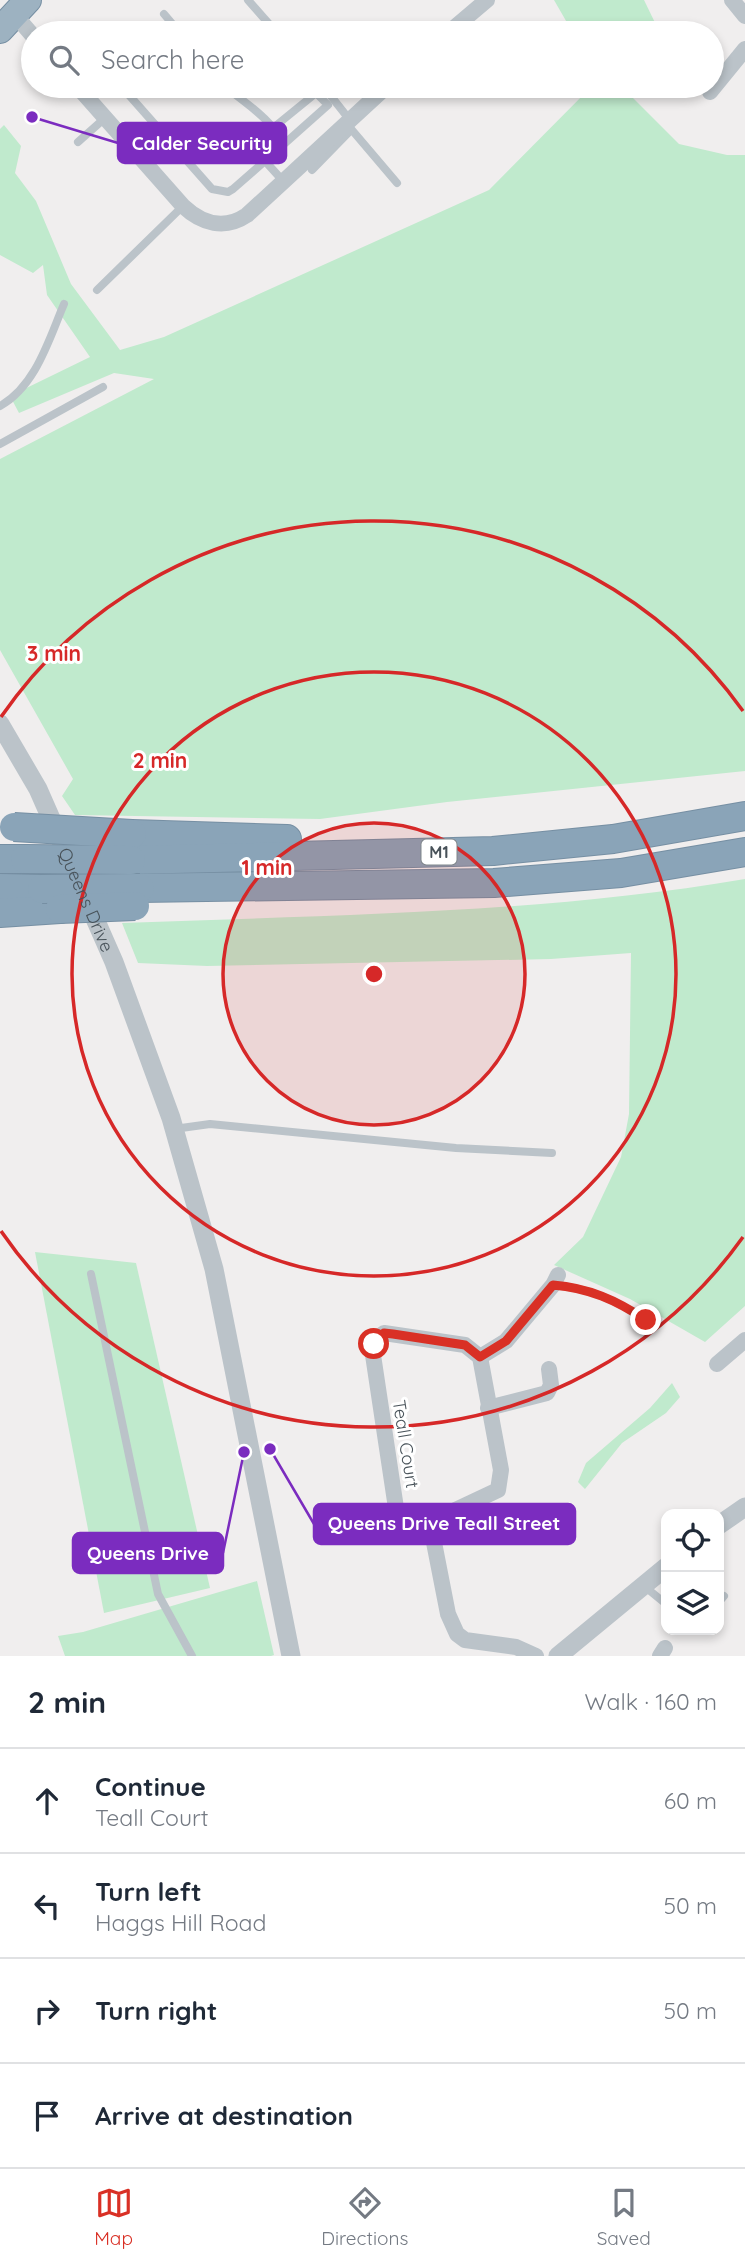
<!DOCTYPE html>
<html lang="en">
<head>
<meta charset="utf-8">
<style>
	body { margin:0; font-family:Quicksand,sans-serif; background:#f2f2f3; color:#1f2937 }
	.controls { position:absolute; right:21px; bottom:21px; display:grid; overflow:hidden; border-radius:14px; box-shadow:0 4px 10px #0003 }
	.controls button { width:63px; height:63px; display:grid; place-items:center; padding:0; border:0; border-bottom:2px solid #e0e1e3; background:#fff; color:#1f2937; font:35px sans-serif }
	.stop { position:absolute; width:21px; height:21px; margin:-16px; border:5px solid #d93025; border-radius:50%; background:#fff }
	.stop.end { background:#d93025; border-color:#fff; box-shadow:0 2px 7px #0008 }
	.list { margin:0; padding:0; list-style:none }
	h2 { display:flex; justify-content:space-between; align-items:center; height:91px; margin:0; padding:0 28px; font-size:30px }
	h2 small { font-size:23px; font-weight:400; color:#747a83 }
	.list li { display:grid; grid-template-columns:46px 1fr auto; gap:21px; align-items:center; box-sizing:border-box; height:105px; padding:0 28px; border-top:2px solid #e0e1e3 }
	.list b { display:block; font-size:26px; white-space:nowrap }
	.list p { margin:0; font-size:23px; white-space:nowrap; color:#747a83 }
	.list em { font-size:23px; font-style:normal; color:#747a83 }
	.icon { flex:none; width:38px; height:38px; fill:none; stroke:currentColor; stroke-width:2; stroke-linecap:round; stroke-linejoin:round }
	.map { position:relative; flex:none; width:745px; height:1656px; overflow:hidden }
	.search { position:absolute; background:#fff; box-shadow:0 4px 10px #0003; left:21px; right:21px; top:21px; height:77px; display:flex; align-items:center; gap:18px; box-sizing:border-box; padding:0 24px; border-radius:38px; color:#747a83; font-size:26px }
	.sheet { height:511px; background:#fff }
	nav { display:flex; justify-content:space-around; align-items:center; box-sizing:border-box; height:98px; border-top:2px solid #e0e1e3; background:#fff; font-size:19px; color:#747a83 }
	nav a { display:grid; justify-items:center; gap:4px }
	nav .on { color:#d93025 }
	.map>svg:first-child { display:block }
</style>
</head>
<body>
<div class="map">
<svg width="745" height="1656" viewBox="0 0 745 1656">
	<rect width="100%" height="100%" fill="#f0eeee"/>
	<g fill="#c0eacd">
		<path d="M554,0h90l16,33h-87z"/>
		<path d="M592,86h40l-5,6 52,52 48,11h18v616l-298,31 -127,17 -245,-4 -13,-19 11,-17 -73,-129v-191l154,-80 -40,-6 -95,40 -9,-17 80,-39 -43,-62 -4,-30 -10,8 -33,-18v-126l4,-4 17,21 -6,27 21,28 35,83 49,66 44,-13 325,-147z"/>
		<path d="M745,879v427l-40,36 -75,-43 -76,-34 29,-28 38,-80 8,-43 2,-161 -80,6 -344,7 -69,-3 -16,-40c207,-8 418,-9 623,-44z"/>
		<path d="M35,1252l101,11 74,325 -106,25z"/>
		<path d="M672,1383l8,14 -14,16 -44,30 -37,46 -7,-7 8,-19 64,-55z"/>
		<path d="M257,1581l17,74 -3,1h-206l-7,-20 25,-4z"/>
	</g>
	<g fill="none" stroke-linecap="round" stroke-linejoin="round">
		<defs>
			<path id="trunk" d="M0,30l28,-30"/>
			<g id="motorway">
				<path d="M132,834l155,5"/>
				<path d="M0,859h25"/>
				<path d="M131,860l362,-9 120,-12 132,-23"/>
				<path d="M0,888l42,1"/>
				<path d="M140,888l354,-5 127,-10 124,-21"/>
				<path d="M0,913l60,-4"/>
			</g>
		</defs>
		<use href="#trunk" stroke="#768fa3" stroke-width="28"/>
		<use href="#motorway" stroke="#768fa3" stroke-width="30"/>
		<g stroke="#bbc3c9" stroke-width="8">
			<path d="M248,0l29,33"/>
			<path d="M164,14l16,19"/>
			<path d="M121,86l91,103 16,3 5,-3 32,-28 19,21"/>
			<path d="M225,86c17,15 35,25 48,42l43,-35 12,12 -63,56"/>
			<path d="M323,86l26,33"/>
			<path d="M346,123l51,60"/>
			<path d="M78,142l27,-24"/>
			<path d="M312,170l39,-40"/>
			<path d="M97,290l86,-84"/>
			<path d="M0,406c36,-20 49,-67 64,-102"/>
			<path d="M0,444l103,-57"/>
			<path d="M174,1129l36,-5 246,24 96,5"/>
			<path d="M91,1274l67,320 34,62"/>
			<path d="M553,1285c36,3 63,15 93,35"/>
			<path d="M644,1586l22,18"/>
			<path d="M719,1602l5,-6"/>
		</g>
		<g stroke="#bbc3c9" stroke-width="16">
			<path d="M732,0l13,16"/>
			<path d="M15,15l18,21"/>
			<path d="M448,33l39,-33"/>
			<path d="M77,86l106,120c19,18 42,24 64,9l140,-129"/>
			<path d="M710,92l35,-43"/>
			<path d="M384,1333l81,12 15,12 21,113 -3,20 -68,32 -31,6 -26,-173 1,-11z"/>
			<path d="M480,1357l26,-16 47,-56 5,-10"/>
			<path d="M717,1364l28,-24"/>
			<path d="M488,1408l59,-15 4,-8 -2,-16"/>
			<path d="M430,1522l18,92 9,20 8,6 51,7 20,9"/>
			<path d="M660,1656l5,-8"/>
		</g>
		<g stroke="#bbc3c9" stroke-width="19">
			<path id="s1" d="M0,724l38,65 76,173 57,156 43,151 77,387"/>
			<path d="M719,1525l26,-18"/>
			<path d="M558,1656l108,-89"/>
		</g>
		<use href="#trunk" stroke="#9db2c1" stroke-width="26"/>
		<use href="#motorway" stroke="#8aa4b8" stroke-width="28"/>
		<defs>
			<g id="motorway-bridge">
				<path d="M14,827l118,7"/>
				<path d="M25,859l106,1"/>
				<path d="M42,889l98,-1"/>
				<path d="M60,909l75,-3"/>
			</g>
		</defs>
		<use href="#motorway-bridge" stroke="#768fa3" stroke-width="30" stroke-linecap="butt"/>
		<use href="#motorway-bridge" stroke="#8aa4b8" stroke-width="28"/>
	</g>
	<g fill="none" stroke-linecap="round" stroke-linejoin="round">
		<path stroke="#d93025" stroke-width="9" d="M374,1344l10,-11 9,1 72,11 15,12 26,-16 47,-56c36,3 63,15 93,35"/>
	</g>
	<circle cx="374" cy="974" r="151" fill="#d62828" fill-opacity=".12"/>
	<g fill="none" stroke="#d62828" stroke-width="3.5">
		<circle cx="374" cy="974" r="151"/>
		<circle cx="374" cy="974" r="302"/>
		<path d="M743 1237A453 453 0 0 1 1 1231M1 717A453 453 0 0 1 743 711"/>
	</g>
	<g text-anchor="middle" dominant-baseline="central" stroke-width="6" stroke-linejoin="round" paint-order="stroke">
		<rect fill="#fff" stroke="#7f868b" stroke-width="2" x="421.5" y="839.5" width="35" height="25" rx="5"/>
		<g font-size="16" font-weight="bold" fill="#485259">
			<text x="439" y="852">M1</text>
		</g>
		<g font-size="18" fill="#485259" stroke="#fff">
			<text stroke="none"><textPath href="#s1" startOffset="196">Queens Drive</textPath></text>
			<text transform="translate(406 1444) rotate(81)">Teall Court</text>
		</g>
	</g>
	<circle cx="374" cy="974" r="10" fill="#d62828" stroke="#fff" stroke-width="3.5"/>
	<g font-size="21" text-anchor="middle" font-weight="bold" fill="#d62828" stroke="#fff" stroke-width="6" stroke-linejoin="round" paint-order="stroke">
		<text x="54" y="661">3 min</text>
		<text x="160" y="768">2 min</text>
		<text x="267" y="875">1 min</text>
	</g>
	<path fill="none" stroke="#7b2cbf" stroke-width="2.5" d="M32 117L118 143M270 1449L314 1524M244 1452L223 1553"/>
	<g fill="#7b2cbf" stroke="#fff" stroke-width="2.5">
		<circle cx="32" cy="117" r="7"/>
		<circle cx="270" cy="1449" r="7"/>
		<circle cx="244" cy="1452" r="7"/>
	</g>
	<g fill="#7b2cbf" stroke="#7b2cbf" stroke-width="2.5">
		<rect x="118" y="123" width="168" height="40" rx="7"/>
		<rect x="314" y="1504" width="261" height="40" rx="7"/>
		<rect x="73" y="1533" width="150" height="40" rx="7"/>
	</g>
	<g font-size="19" text-anchor="middle" font-weight="bold" fill="#fff">
		<text x="202" y="150">Calder Security</text>
		<text x="444" y="1530">Queens Drive Teall Street</text>
		<text x="148" y="1560">Queens Drive</text>
	</g>
</svg>
<div class="controls">
<button><svg class="icon" aria-label="locate" viewBox="0 0 24 24"><circle cx="12" cy="12" r="6"/><path d="M12 2v4M12 18v4M2 12h4M18 12h4"/></svg></button>
<button><svg class="icon" aria-label="layers" viewBox="0 0 24 24"><path d="M12 4l9 5-9 5-9-5zM3 14l9 5 9-5"/></svg></button>
</div>
<div class="stop" style="left:374px;top:1344px"></div>
<div class="stop end" style="left:646px;top:1320px"></div>
<div class="search"><svg class="icon" aria-label="search" viewBox="0 0 24 24"><circle cx="10" cy="10" r="6"/><path d="M15 15l6 6"/></svg>Search here</div>
</div>
<section class="sheet">
<h2>2 min<small>Walk · 160 m</small></h2>
<ul class="list">
<li><svg class="icon" aria-label="ahead" viewBox="0 0 24 24"><path d="M12 20V5M6 11l6-6 6 6"/></svg><div><b>Continue</b><p>Teall Court</p></div><em>60 m</em></li>
<li><svg class="icon" aria-label="left" viewBox="0 0 24 24"><path d="M17 20v-9H6M10 6l-5 5 5 5"/></svg><div><b>Turn left</b><p>Haggs Hill Road</p></div><em>50 m</em></li>
<li><svg class="icon" aria-label="right" viewBox="0 0 24 24"><path d="M7 20v-9h11M14 6l5 5-5 5"/></svg><div><b>Turn right</b></div><em>50 m</em></li>
<li><svg class="icon" aria-label="arrive" viewBox="0 0 24 24"><path d="M6 21V4h12l-3 4 3 4H6"/></svg><div><b>Arrive at destination</b></div></li>
</ul>
</section>
<nav>
<a class="on"><svg class="icon" aria-label="map" viewBox="0 0 24 24"><path d="M3 6l6-2 6 2 6-2v14l-6 2-6-2-6 2zM9 4v14M15 6v14"/></svg>Map</a>
<a><svg class="icon" aria-label="directions" viewBox="0 0 24 24"><path d="M12 3l9 9-9 9-9-9zM9 14v-3h6M13 9l2 2-2 2"/></svg>Directions</a>
<a><svg class="icon" aria-label="saved" viewBox="0 0 24 24"><path d="M7 4h10v16l-5-4-5 4z"/></svg>Saved</a>
</nav>
</body>
</html>
